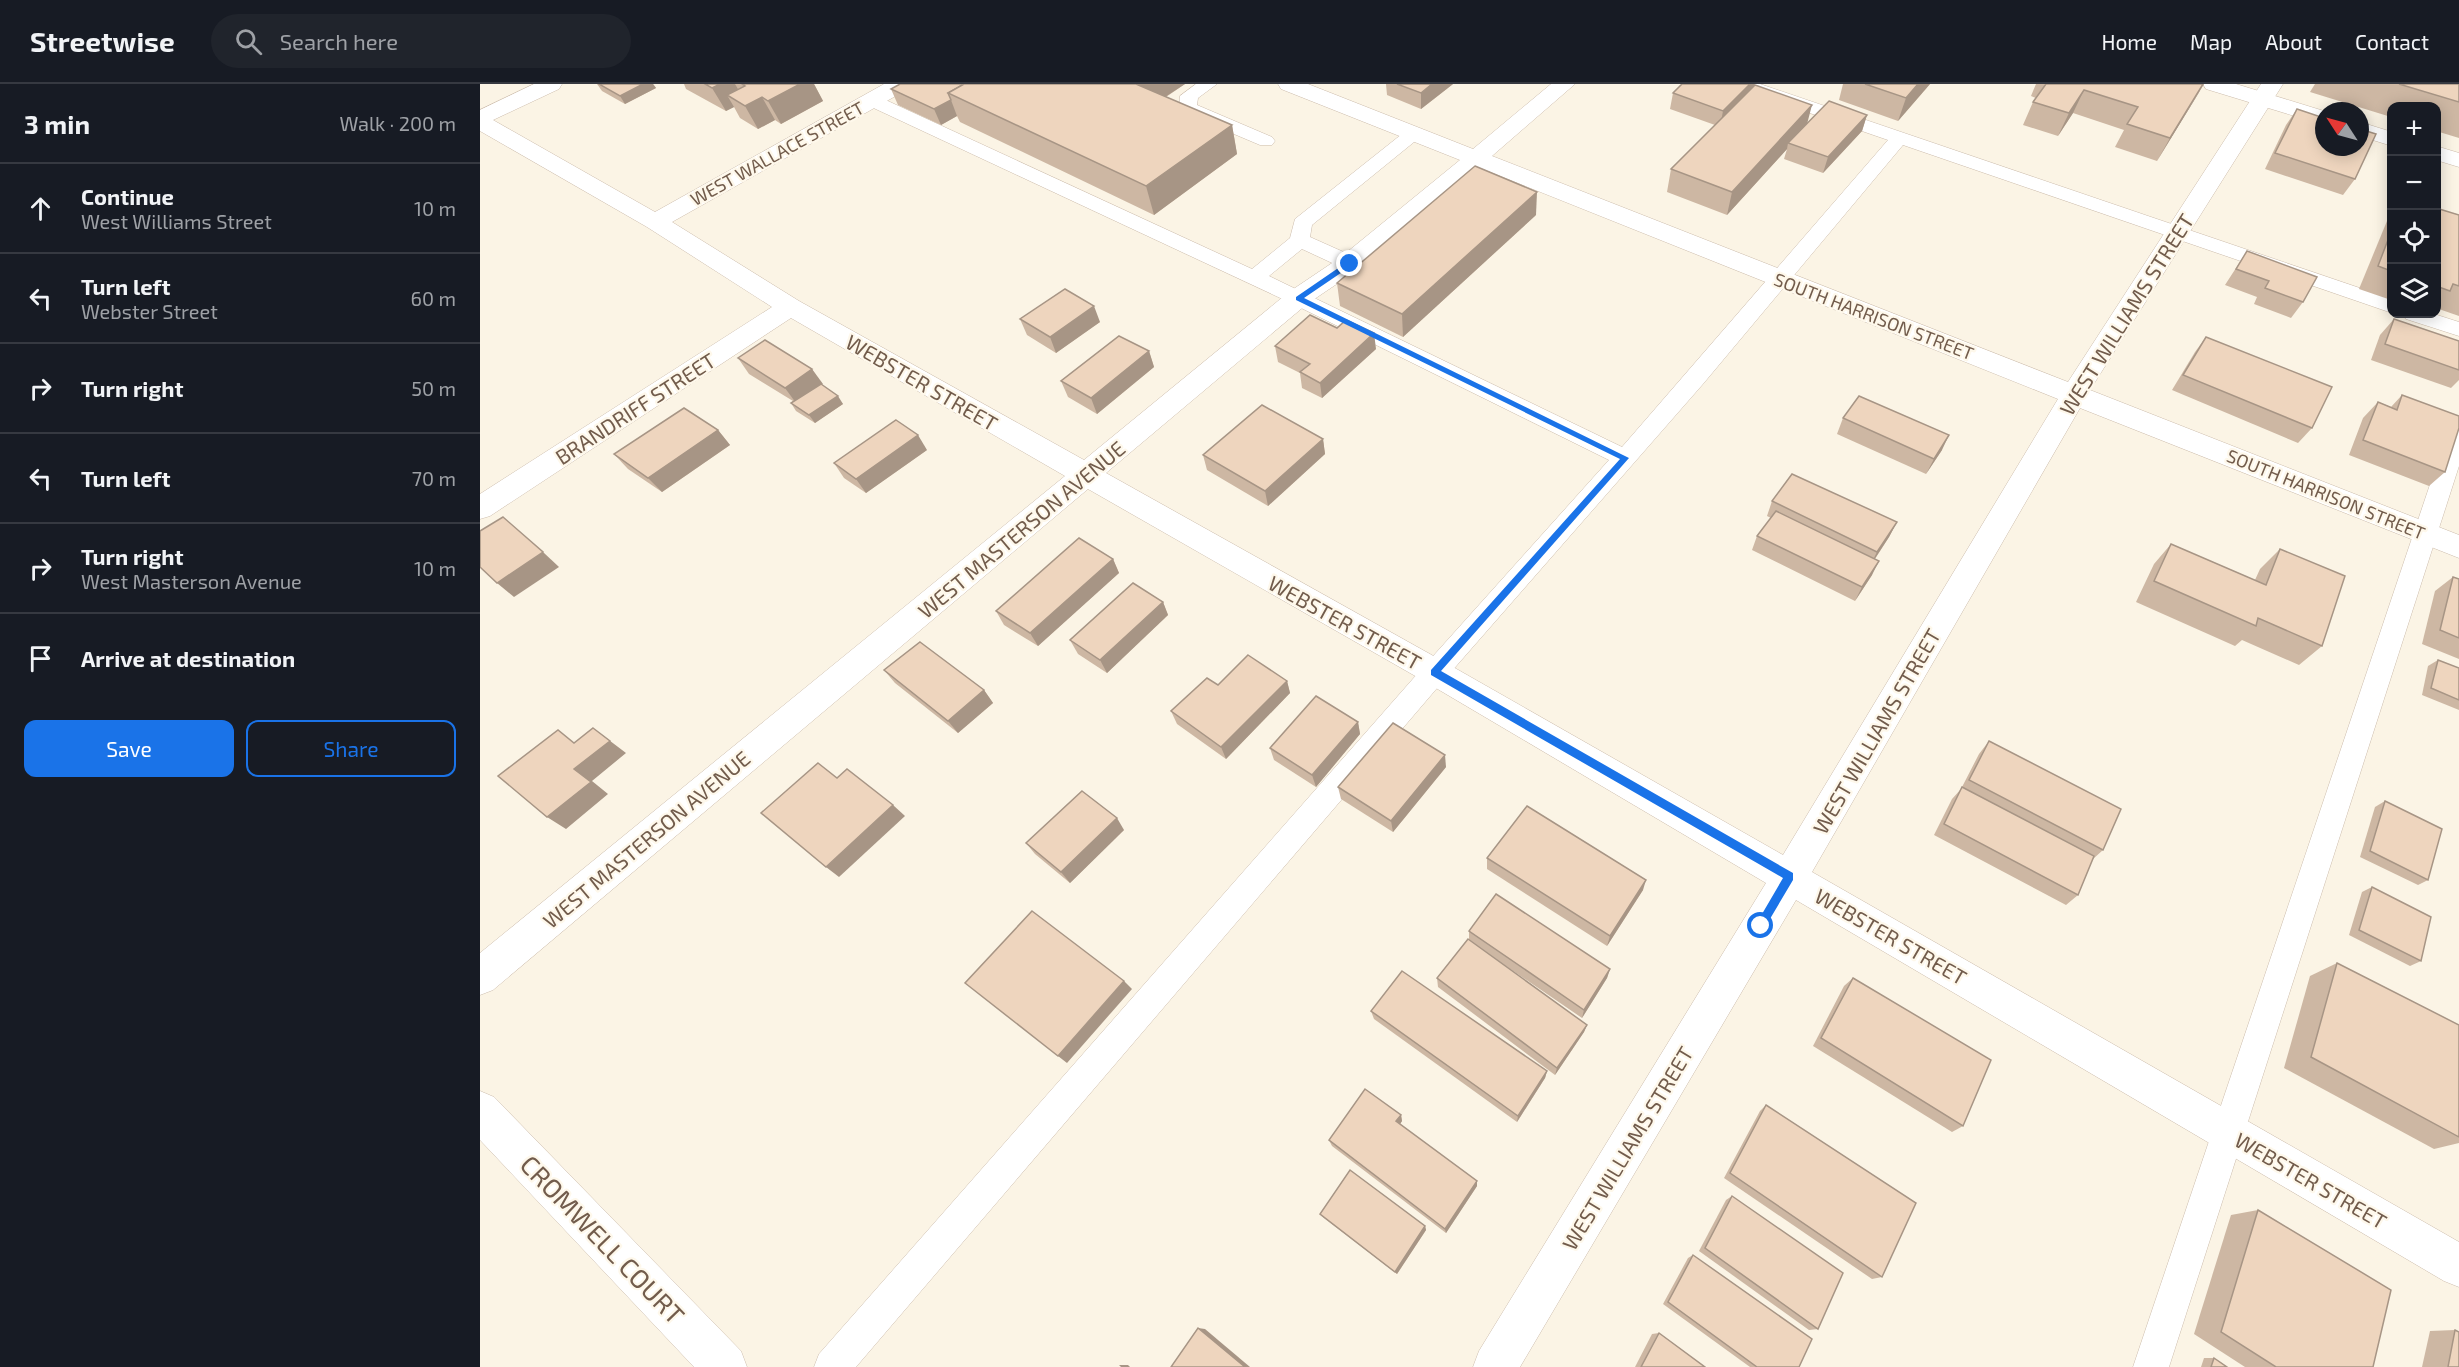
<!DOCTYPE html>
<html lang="en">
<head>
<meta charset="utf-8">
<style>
	body { margin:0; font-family:"Exo 2",sans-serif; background:#20242c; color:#f1f3f6 }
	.controls { position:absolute; right:18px; top:18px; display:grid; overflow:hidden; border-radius:12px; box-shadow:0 3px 15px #0003 }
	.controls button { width:54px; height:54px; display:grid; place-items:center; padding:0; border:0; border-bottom:2px solid #363941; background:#171b24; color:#f1f3f6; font:30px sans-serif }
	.compass { position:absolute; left:1835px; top:18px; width:54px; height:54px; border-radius:50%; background:#171b24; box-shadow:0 3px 15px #0003; rotate:306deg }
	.stop { position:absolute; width:18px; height:18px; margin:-14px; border:4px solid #1a73e8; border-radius:50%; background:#fff }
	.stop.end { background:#1a73e8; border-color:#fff; box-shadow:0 2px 6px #0008 }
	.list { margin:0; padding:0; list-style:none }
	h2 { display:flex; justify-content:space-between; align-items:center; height:78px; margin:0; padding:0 24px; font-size:26px }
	h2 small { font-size:20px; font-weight:400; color:#9ea1a6 }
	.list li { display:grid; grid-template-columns:39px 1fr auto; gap:18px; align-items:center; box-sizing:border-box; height:90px; padding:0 24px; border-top:2px solid #363941 }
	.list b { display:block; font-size:22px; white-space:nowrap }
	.list p { margin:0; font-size:20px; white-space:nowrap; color:#9ea1a6 }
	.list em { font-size:20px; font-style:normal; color:#9ea1a6 }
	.actions { display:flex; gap:12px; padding:18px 24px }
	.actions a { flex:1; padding:14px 0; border:2px solid #1a73e8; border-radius:12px; text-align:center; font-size:21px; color:#1a73e8 }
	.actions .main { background:#1a73e8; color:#fff }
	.icon { flex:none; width:33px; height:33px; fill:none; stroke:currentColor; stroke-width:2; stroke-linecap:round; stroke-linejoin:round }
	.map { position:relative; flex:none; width:1979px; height:1283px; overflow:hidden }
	header { display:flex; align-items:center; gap:36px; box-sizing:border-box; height:84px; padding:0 30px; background:#171b24; border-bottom:2px solid #363941 }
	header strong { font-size:28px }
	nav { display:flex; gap:33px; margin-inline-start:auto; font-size:21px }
	.search { width:420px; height:54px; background:#20242c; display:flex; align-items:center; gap:15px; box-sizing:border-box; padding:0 21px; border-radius:33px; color:#9ea1a6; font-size:22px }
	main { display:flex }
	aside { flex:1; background:#171b24 }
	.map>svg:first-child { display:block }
</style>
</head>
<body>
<header>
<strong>Streetwise</strong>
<div class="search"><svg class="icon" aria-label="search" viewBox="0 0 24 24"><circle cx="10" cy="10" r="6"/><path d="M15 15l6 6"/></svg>Search here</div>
<nav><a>Home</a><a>Map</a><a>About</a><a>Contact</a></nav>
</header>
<main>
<aside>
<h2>3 min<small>Walk · 200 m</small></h2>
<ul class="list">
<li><svg class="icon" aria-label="ahead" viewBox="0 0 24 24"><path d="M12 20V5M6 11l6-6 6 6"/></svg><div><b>Continue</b><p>West Williams Street</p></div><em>10 m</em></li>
<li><svg class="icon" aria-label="left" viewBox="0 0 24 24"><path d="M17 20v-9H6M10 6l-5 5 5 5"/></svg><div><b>Turn left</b><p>Webster Street</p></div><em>60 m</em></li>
<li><svg class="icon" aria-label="right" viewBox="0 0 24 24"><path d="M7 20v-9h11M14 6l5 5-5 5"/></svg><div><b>Turn right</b></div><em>50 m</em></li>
<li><svg class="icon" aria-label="left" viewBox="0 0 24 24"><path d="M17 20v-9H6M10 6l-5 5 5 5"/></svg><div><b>Turn left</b></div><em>70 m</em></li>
<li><svg class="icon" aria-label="right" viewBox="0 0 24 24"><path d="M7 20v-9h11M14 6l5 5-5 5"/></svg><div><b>Turn right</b><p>West Masterson Avenue</p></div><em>10 m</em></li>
<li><svg class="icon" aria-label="arrive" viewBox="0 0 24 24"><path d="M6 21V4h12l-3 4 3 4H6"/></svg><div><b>Arrive at destination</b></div></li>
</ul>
<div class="actions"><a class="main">Save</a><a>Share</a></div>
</aside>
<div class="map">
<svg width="1979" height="1283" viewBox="0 0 1979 1283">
	<rect width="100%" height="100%" fill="#fbf4e5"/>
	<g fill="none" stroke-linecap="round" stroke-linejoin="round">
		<defs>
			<g id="service">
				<path d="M716,0h21l-19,14 -1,7 75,32 3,4 -3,4h-12l-78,-33 -3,-4 1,-12z"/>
				<path d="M1254,0h26l632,215v14l-489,-168 -200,239 -259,296 -588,687h-42l5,-13 607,-690 183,-204 -318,-157 -426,-199 -3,-4 3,-4h12l375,173 38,-31 5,-19 112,-89h12l3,4 -3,4 -107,87 -2,12 47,21 3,5 -3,5 -7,1 -7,-1 -41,-19 -33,27 353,171 266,-307 -151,-52z"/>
				<path d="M1923,230h31l25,8v14l-53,-17z"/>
				<path d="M1979,339v43l-290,901h-36l315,-936 3,-6z"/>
			</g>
			<g id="minor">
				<path d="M54,0h28l-3,5 -66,31 162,92 229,-128h27l-3,5 -236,133 127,79 285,159 205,-168 52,-35 119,-97 -179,-71 -3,-5h30l165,65 78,-65h24l-83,72 576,226 193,-298h22l-193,306 369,145v23l-379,-150 -268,464 647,370v45l-15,-6 -648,-381 -276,467h-47l6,-16 287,-468 -342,-202 -336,-192 -595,501 -13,5v-42l585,-477 -274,-158 -301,198 -10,3v-25l292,-187 -125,-80 -167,-96v-21zM998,83l580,232 -275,456 -337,-192 -340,-190 201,-169 52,-35z"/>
				<path d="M0,1007l14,6 247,254 6,16h-53l-214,-227z"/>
			</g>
			<g id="tertiary">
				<path d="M1723,0h33l88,27v14l-118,-36z"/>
				<path d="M1880,38l32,10v14l-32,-10z"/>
				<path d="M1956,62l23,7v14l-23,-7z"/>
			</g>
		</defs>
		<use href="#service" stroke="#ccbcac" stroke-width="1"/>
		<use href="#minor" stroke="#ccbcac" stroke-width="1"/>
		<use href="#tertiary" stroke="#ccbcac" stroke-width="1"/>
		<use href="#service" fill="#fff" fill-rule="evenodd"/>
		<use href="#minor" fill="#fff" fill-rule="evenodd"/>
		<use href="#tertiary" fill="#fff" fill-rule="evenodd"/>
	</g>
	<g fill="#cdb7a3">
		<path d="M117,0h56l3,4 -31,16 -23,-13z"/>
		<path d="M204,0h130l9,17 -42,23 -6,-4 -17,9 -18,-11 -6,-11 -8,4 -40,-22z"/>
		<path d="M705,0l-19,13 66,28 5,29 -83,61 -194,-93 -3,-6 -16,9 -43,-20 -7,-16z"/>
		<path d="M906,0h67l-32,25 -34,-14z"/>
		<path d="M1363,0h87l-32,37 -59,-21z"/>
		<path d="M1556,0h168l-47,77 -42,-14 9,-17 -51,-17 -15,23 -35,-11 10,-23 3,-4 -5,-2z"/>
		<path d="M1835,0h144v54l-23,-7v-25h-45v11l-81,-25z"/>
		<path d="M1275,1l53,38 59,-8 -5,16 -39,42 -39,-14 3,-10 -60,66 -60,-23 4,-23 44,-44 -45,-16 3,-16z"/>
		<path d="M1817,25l58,70 -12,16 -78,-26 21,-44z"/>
		<path d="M1956,124l23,7v101l-23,-8z"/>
		<path d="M1056,131l-133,122 -63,-31 -3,-23z"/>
		<path d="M1911,132v84l-32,-11 28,-68z"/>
		<path d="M1767,167l56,51 -12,16 -37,-14 3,-7 -32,-12z"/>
		<path d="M540,235l80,3 -44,31 -29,-18z"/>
		<path d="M1914,235l65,22v39l-8,8 -80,-28 9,-25z"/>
		<path d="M1726,253l106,91 -14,15 -126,-53 23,-38z"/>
		<path d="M795,262l101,3 -54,49 -20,-10 -2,-15 -22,-11z"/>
		<path d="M669,267l5,16 -57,47 -29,-17 -7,-16z"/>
		<path d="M258,274l74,11 10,16 21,19 -28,19 -19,-12 -5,-8 2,-2 -44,-27z"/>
		<path d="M1922,311l43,77 -16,14 -80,-31 14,-37 15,-16 13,5z"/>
		<path d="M1363,334l99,32 -16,24 -89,-40z"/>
		<path d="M238,346l12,15 -68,47 -34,-23 -14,-15z"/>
		<path d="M843,355l2,15 -57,52 -61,-36 -4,-15z"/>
		<path d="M447,366l-61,43 -22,-15 -10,-15z"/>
		<path d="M1292,417l125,21 -8,15 -14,22 -3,16 -17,26 -103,-51 5,-14 14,-18 -4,-2z"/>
		<path d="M1691,460l84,36 5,-11 20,-20 42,97 -23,19 -57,-25 -7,6 -99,-44 18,-38z"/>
		<path d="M633,475l6,14 -81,73 -34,-21 -8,-14z"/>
		<path d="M1973,493l6,2v80l-37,-15 13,-53z"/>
		<path d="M683,518l5,13 -61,58 -29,-19 -8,-14z"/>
		<path d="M1958,576l21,8v42l-37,-15 6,-29z"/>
		<path d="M404,586l100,20 9,13 -35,30 -63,-50z"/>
		<path d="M807,597l3,12 -64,66 -49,-35 -6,-13z"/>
		<path d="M878,638l2,12 -44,53 -42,-27 -4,-12z"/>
		<path d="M1509,657l114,109 -10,9 -15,36 -12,10 -132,-70 18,-36 9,-10 18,-35z"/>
		<path d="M966,683l-53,65 -52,-33 -3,-12z"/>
		<path d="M1905,717l43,79 -10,5 -58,-28 15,-50z"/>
		<path d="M644,746l-54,53 -35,-29 -9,-11z"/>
		<path d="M1007,774l156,32 -36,56 -120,-77z"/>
		<path d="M1892,803l49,74 -11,5 -61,-31 13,-43z"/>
		<path d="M989,847l141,38 -3,9 -25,40 -79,-54 84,61 -3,7 -29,43 -117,-88 -1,-9 32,-39z"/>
		<path d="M1857,879l122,62v118l-25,6 -150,-81 26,-92z"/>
		<path d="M1373,894l110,148 -11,6 -139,-86 31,-60z"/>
		<path d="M891,927l176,60 -2,7 -28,44 -143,-103z"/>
		<path d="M1286,1021l116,172 -10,2 -148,-101 36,-67z"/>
		<path d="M921,1031l1,6 -2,3 77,62 -31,47 -114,-87 -3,-6z"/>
		<path d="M1252,1112l86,133 -9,1 -110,-79 27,-51z"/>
		<path d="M1778,1126l115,157h-128l-51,-33 37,-119z"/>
		<path d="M840,1130l105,12 1,4 -29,44 -73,-56z"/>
		<path d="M1213,1171l106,112h-49l-87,-63 25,-46z"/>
		<path d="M1975,1246l4,37h-37l8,-36z"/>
		<path d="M1179,1249l46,34h-70l17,-33z"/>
		<path d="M1724,1274h10l13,9h-26z"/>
	</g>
	<g fill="#a79585">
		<path d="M163,0h10l3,4 -31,16 -5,-8z"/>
		<path d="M240,0h15l10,17 -18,-6 7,12 -8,4 -14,-23z"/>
		<path d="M320,0h14l9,17 -42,23 -13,-23z"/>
		<path d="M655,0h50l-43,28z"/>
		<path d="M952,0h21l-32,25v-16z"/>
		<path d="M1270,0h5l-3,10 -32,33 3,-16z"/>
		<path d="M1438,0h12l-32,37 8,-23z"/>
		<path d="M1724,0l-9,15 -38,62 13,-23z"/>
		<path d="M1604,6l-11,23 -15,23 11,-23z"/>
		<path d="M282,13l13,23 -17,9 -13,-23z"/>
		<path d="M471,16l6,16 -16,9 -7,-16z"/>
		<path d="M1332,21l-6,23 -18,15 -1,6 -60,66 5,-23z"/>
		<path d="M1387,31l-5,16 -39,42 5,-16z"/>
		<path d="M752,41l5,29 -83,61 -8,-29z"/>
		<path d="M1057,108l-1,23 -133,122 -1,-23z"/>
		<path d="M614,222l6,16 -44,31 -6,-16z"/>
		<path d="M894,249l2,16 -54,49 -2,-15z"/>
		<path d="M669,267l5,16 -57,47 -6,-16z"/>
		<path d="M332,285l11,15 -27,19 -11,-15z"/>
		<path d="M358,312l5,8 -28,19 -6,-8z"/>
		<path d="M238,346l12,15 -68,47 -14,-14z"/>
		<path d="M438,351l9,15 -61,43 -10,-14z"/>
		<path d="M1469,351l-7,15 -16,24 8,-15z"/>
		<path d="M843,355l2,15 -57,52 -3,-15z"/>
		<path d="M1417,438l-8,15 -19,29 7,-14z"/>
		<path d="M63,468l16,15 -45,30 -17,-14z"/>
		<path d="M633,475l6,14 -81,73 -8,-13z"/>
		<path d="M1399,477l-7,14 -17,26 7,-14z"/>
		<path d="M683,518l5,13 -61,58 -7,-13z"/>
		<path d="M807,597l3,12 -64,66 -5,-12z"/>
		<path d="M504,606l9,13 -35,30 -10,-12z"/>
		<path d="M878,638l2,12 -44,53 -4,-12z"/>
		<path d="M113,644l33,25 -34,28 16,13 -42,35 -19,-12z"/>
		<path d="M965,671l1,12 -53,65 -2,-11z"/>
		<path d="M413,721l12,11 -66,61 -13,-10z"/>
		<path d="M637,734l7,12 -54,53 -9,-11z"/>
		<path d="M1166,796l-3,10 -36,56 3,-10z"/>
		<path d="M1130,885l-3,9 -25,40 2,-8z"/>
		<path d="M644,897l8,8 -65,74 -9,-7z"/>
		<path d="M1107,941l-3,7 -29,43 2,-7z"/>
		<path d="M1067,987l-2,7 -28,44 1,-6z"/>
		<path d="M921,1031l1,6 -4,6 -2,-6z"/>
		<path d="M997,1097v5l-31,47 -1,-4z"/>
		<path d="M945,1142l1,4 -29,44 -2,-2z"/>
		<path d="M718,1244l7,1 45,38h-5z"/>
		<path d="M639,1281h9l2,2h-9z"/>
	</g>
	<g fill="#eed5be" stroke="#a79585" stroke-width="1.5">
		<path d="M119,0h44l-23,12z"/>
		<path d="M225,0h15l-8,4z"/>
		<path d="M262,0h58l-32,17 -6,-4 -17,9 -18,-11 18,-9z"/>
		<path d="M420,0h64l-16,9 3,7 -17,9 -43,-20z"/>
		<path d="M484,0h172l96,41 -86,61 -198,-93z"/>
		<path d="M917,0h35l-11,9z"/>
		<path d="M1202,0h68l-27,27 -50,-18z"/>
		<path d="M1385,0h53l-12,14z"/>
		<path d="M1566,0h157l-33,54 -43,-14 11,-17 -54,-17 -15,23 -36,-11z"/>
		<path d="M1919,0h60v18z"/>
		<path d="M1275,1l57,20 -80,87 -61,-23z"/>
		<path d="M1349,17l38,14 -39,42 -40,-14z"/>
		<path d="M1817,25l27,9v29h36v-18l16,5 -21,45 -80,-26z"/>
		<path d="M995,82l62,26 -135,122 -65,-31z"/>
		<path d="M1956,124l23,7v71l-6,-2 -3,7 -14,-5z"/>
		<path d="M1911,148v39l-13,-5z"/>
		<path d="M1767,167l70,26 -14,25 -38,-14 4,-7 -33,-12z"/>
		<path d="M585,205l29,17 -44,31 -30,-18z"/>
		<path d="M830,231l27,13 9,-8 28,13 -54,50 -20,-11 10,-8 -35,-18z"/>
		<path d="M1914,235l65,22v29l-74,-26z"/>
		<path d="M639,252l30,15 -58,47 -30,-17z"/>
		<path d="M1726,253l126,50 -20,41 -129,-53z"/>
		<path d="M285,256l47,29 -27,19 -47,-30z"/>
		<path d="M341,300l17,12 -29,19 -18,-12z"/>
		<path d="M1922,311l57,21v12l-14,44 -82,-32 15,-38 19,8z"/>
		<path d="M1379,312l90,39 -15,24 -91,-41z"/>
		<path d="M782,321l61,34 -58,52 -62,-36z"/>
		<path d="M204,324l34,22 -70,48 -34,-24z"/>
		<path d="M416,336l22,15 -62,44 -22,-16z"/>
		<path d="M1312,390l105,48 -20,30 -105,-51z"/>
		<path d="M1296,427l103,50 -17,26 -105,-51z"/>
		<path d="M23,433l40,35 -46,31 -17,-16v-36z"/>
		<path d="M599,454l34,21 -83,74 -34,-22z"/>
		<path d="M1691,460l95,41 14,-36 65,27 -23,70 -64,-28 -2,8 -102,-45z"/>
		<path d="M1973,493l6,2v59l-19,-8z"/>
		<path d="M653,499l30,19 -63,58 -30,-20z"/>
		<path d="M440,558l64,48 -36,31 -64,-51z"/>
		<path d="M768,571l39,26 -66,66 -50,-36 36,-33 11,7z"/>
		<path d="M1958,576l21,8v32l-28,-12z"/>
		<path d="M836,612l42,26 -46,53 -42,-27z"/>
		<path d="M913,639l52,32 -54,66 -53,-34z"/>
		<path d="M113,644l17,13 -36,28 17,13 -44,35 -49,-41 60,-46 16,13z"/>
		<path d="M1509,657l132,68 -18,41 -134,-70z"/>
		<path d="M338,679l19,15 10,-9 46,36 -67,62 -65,-54z"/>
		<path d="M1482,703l132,69 -16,39 -134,-71z"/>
		<path d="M602,707l35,27 -56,54 -35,-29z"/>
		<path d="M1905,717l57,28 -14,51 -58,-29z"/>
		<path d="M1047,722l119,74 -36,56 -123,-78z"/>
		<path d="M1892,803l59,30 -10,44 -62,-31z"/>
		<path d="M1016,810l114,75 -26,41 -115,-79z"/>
		<path d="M552,827l92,70 -66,75 -93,-73z"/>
		<path d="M988,855l119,86 -30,43 -120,-90z"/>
		<path d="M1857,879l122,62v112l-148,-80z"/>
		<path d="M922,887l145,100 -29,45 -147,-105z"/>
		<path d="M1373,894l138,82 -28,66 -142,-88z"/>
		<path d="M885,1005l36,26 -5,6 81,60 -32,48 -116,-89z"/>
		<path d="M1286,1021l150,98 -34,74 -152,-104z"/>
		<path d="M870,1086l75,56 -30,46 -75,-58z"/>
		<path d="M1252,1112l111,77 -25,56 -113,-81z"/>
		<path d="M1778,1126l133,80 -18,77h-97l-55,-35z"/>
		<path d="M1213,1171l119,84 -13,28h-42l-89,-65z"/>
		<path d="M718,1244l47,39h-74z"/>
		<path d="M1975,1246l4,2v35h-11z"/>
		<path d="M1179,1249l46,34h-64z"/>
		<path d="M1734,1274l13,9h-16z"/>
	</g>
	<path fill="#1a73e8" d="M867,178l7,2 -50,34 325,160 -188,213 352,202v7l-29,49h-7l-2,-3 28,-48 -352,-203v-5l189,-211 -324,-159v-3z"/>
	<g text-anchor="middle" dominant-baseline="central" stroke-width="4.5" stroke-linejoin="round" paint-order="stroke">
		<g font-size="18" fill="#725c4c" stroke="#fef8eb">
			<text transform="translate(297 69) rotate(-29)">WEST WALLACE STREET</text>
			<text transform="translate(1394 232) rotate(21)">SOUTH HARRISON STREET</text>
			<text transform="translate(1846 410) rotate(22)">SOUTH HARRISON STREET</text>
		</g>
		<g font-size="21" fill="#725c4c" stroke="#fef8eb">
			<text transform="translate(1646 230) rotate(-58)">WEST WILLIAMS STREET</text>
			<text transform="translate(442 298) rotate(30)">WEBSTER STREET</text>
			<text transform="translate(155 324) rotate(-33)">BRANDRIFF STREET</text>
			<text transform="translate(541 445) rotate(-40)">WEST MASTERSON AVENUE</text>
			<text transform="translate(865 538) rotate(29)">WEBSTER STREET</text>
			<text transform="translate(1396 647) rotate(-60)">WEST WILLIAMS STREET</text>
			<text transform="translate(166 755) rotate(-40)">WEST MASTERSON AVENUE</text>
			<text transform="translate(1411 852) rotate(30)">WEBSTER STREET</text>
			<text transform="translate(1147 1064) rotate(-59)">WEST WILLIAMS STREET</text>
			<text transform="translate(1831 1096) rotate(30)">WEBSTER STREET</text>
		</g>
		<g font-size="26" fill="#725c4c" stroke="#fef8eb">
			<text transform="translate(123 1155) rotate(46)">CROMWELL COURT</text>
		</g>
	</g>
</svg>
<div class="controls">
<button>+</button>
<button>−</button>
<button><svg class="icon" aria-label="locate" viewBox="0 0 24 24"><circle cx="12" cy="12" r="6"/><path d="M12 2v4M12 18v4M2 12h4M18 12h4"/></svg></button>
<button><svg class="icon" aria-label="layers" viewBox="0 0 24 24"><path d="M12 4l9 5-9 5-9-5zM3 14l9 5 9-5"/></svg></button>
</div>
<svg class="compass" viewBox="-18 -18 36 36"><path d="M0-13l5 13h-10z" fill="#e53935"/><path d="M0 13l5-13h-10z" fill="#9ea1a6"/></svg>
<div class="stop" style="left:1281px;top:842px"></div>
<div class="stop end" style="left:870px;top:180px"></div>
</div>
</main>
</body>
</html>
